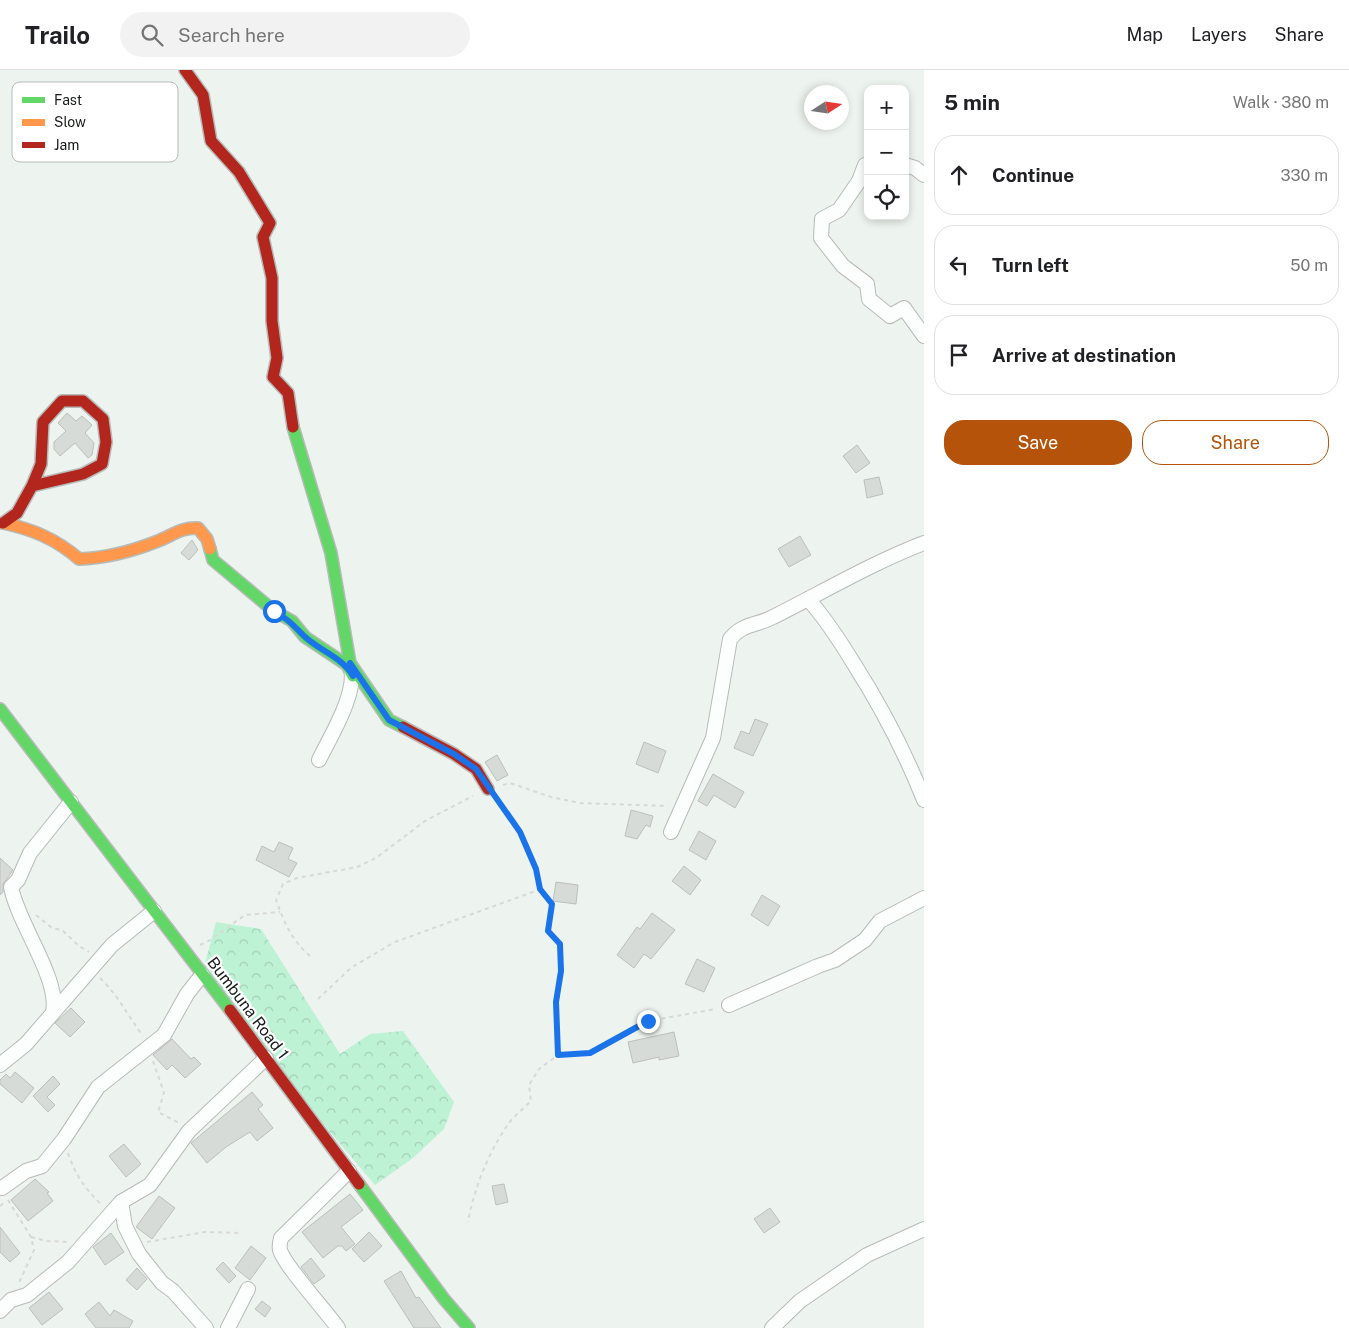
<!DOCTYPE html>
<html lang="en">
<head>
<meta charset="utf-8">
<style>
	body { margin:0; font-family:"Public Sans",sans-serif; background:#f2f2f2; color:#202124 }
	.controls { position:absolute; right:15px; top:15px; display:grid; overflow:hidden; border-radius:10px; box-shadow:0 2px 8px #0003 }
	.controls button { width:45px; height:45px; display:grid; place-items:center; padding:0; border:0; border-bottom:1px solid #e0e0e0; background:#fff; color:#202124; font:25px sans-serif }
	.compass { position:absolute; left:804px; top:15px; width:45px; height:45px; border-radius:50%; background:#fff; box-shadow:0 2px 8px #0003; rotate:78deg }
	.stop { position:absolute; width:15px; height:15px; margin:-11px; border:4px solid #1a73e8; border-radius:50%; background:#fff }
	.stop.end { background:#1a73e8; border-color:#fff; box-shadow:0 1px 5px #0008 }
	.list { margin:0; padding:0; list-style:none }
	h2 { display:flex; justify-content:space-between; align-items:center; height:65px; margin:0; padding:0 20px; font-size:21px }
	h2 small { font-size:16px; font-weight:400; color:#757577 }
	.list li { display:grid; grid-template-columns:32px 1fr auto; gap:15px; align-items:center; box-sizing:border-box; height:80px; margin:0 10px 10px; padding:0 10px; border:1px solid #e0e0e0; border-radius:20px }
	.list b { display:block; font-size:19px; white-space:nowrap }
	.list em { font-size:16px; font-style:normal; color:#757577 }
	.actions { display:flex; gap:10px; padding:15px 20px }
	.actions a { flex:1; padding:11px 0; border:1px solid #b45309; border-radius:20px; text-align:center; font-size:18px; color:#b45309 }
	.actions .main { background:#b45309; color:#fff }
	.icon { flex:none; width:28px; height:28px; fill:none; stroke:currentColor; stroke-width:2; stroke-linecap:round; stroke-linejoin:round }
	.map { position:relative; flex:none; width:924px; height:1258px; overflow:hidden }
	header { display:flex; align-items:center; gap:30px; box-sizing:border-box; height:70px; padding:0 25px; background:#fff; border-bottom:1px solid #e0e0e0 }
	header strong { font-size:24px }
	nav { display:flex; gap:28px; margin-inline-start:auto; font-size:18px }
	.search { width:350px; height:45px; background:#f2f2f2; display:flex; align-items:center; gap:12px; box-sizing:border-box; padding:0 18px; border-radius:28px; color:#757577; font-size:19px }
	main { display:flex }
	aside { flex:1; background:#fff }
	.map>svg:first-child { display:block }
</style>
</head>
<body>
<header>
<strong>Trailo</strong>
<div class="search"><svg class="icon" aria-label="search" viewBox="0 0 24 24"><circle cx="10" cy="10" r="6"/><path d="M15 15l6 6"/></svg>Search here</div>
<nav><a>Map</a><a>Layers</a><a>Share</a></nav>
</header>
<main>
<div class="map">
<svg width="924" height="1258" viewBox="0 0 924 1258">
	<defs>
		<pattern id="forest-crowns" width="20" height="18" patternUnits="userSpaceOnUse" patternTransform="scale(1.25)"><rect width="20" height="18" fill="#bef2d5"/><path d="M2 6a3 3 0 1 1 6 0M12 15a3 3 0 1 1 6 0" fill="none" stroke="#a3cfb6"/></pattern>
	</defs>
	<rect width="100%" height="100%" fill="#edf3ef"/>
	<path fill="url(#forest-crowns)" d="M216,852l45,7 79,125 30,-20 33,-3 51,71 -10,27 -31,29 -38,27 -45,-53 -126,-165z"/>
	<g fill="#d6dbd8" stroke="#bcc0bd">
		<path d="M67,343l9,8 6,-5 10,9 -7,8 9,10 -2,12 -4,3 -13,-15 -15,13 -6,-7v-7l12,-11 -8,-8z"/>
		<path d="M857,375l13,18 -14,10 -13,-17z"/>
		<path d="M879,407l4,17 -16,4 -3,-18z"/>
		<path d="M800,466l11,19 -22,12 -11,-18z"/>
		<path d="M192,470l6,10 -9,10 -8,-7z"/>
		<path d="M755,649l13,5 -15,32 -19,-8 7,-17 8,3z"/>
		<path d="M644,672l22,9 -8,22 -22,-9z"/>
		<path d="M497,685l11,20 -11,6 -12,-19z"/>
		<path d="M713,704l31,18 -9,16 -21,-13 -7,11 -9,-5z"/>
		<path d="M631,740l22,6 -3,11 -4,-2 -9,14 -12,-3z"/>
		<path d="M699,761l17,10 -10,19 -17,-10z"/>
		<path d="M279,772l14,6 -5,11 9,4 -8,14 -33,-17 6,-14 12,6z"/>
		<path d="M0,788l13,12 -10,14v8l-3,3z"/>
		<path d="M684,796l17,14 -11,15 -18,-14z"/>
		<path d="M556,812l22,3 -2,19 -23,-3z"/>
		<path d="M762,825l18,11 -12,20 -17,-11z"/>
		<path d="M652,843l23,17 -24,29 -7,-5 -10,14 -17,-13 20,-28 3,2z"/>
		<path d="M697,889l18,9 -11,24 -19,-8z"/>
		<path d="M71,938l14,14 -15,15 -15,-14z"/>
		<path d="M674,962l5,24 -20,4v-3l-26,6 -5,-21z"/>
		<path d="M172,969l19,20 3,-2 7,7 -16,14 -13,-13 -5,5 -14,-15z"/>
		<path d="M15,1002l19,16 -12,15 -22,-19v-4l6,-6 4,4z"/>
		<path d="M53,1006l7,8 -13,13 8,8 -7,7 -15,-16z"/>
		<path d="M252,1022l11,13 -5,4 15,19 -16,13 -7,-9 -24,15 -19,16 -16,-20z"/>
		<path d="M124,1074l17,20 -15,13 -17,-21z"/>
		<path d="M35,1109l14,13 -2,1 6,8 -25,20 -17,-21z"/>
		<path d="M504,1114l4,18 -12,3 -4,-19z"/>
		<path d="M350,1124l13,16 -22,17 14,17 -9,7 -4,-5h-4l-15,12 -21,-26z"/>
		<path d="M159,1126l16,12 -23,31 -16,-12z"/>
		<path d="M770,1138l10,14 -16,11 -10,-14z"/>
		<path d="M0,1157l20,26 -10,9 -10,-10z"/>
		<path d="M369,1162l13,14 -18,16 -12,-13z"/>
		<path d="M111,1163l13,19 -19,13 -12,-18z"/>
		<path d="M251,1176l15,12 -16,22 -15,-12z"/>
		<path d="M311,1188l14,18 -11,8 -13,-17z"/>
		<path d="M223,1192l13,14 -7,7 -13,-14z"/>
		<path d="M137,1198l10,11 -10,11 -11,-10z"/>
		<path d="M401,1201l15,27 3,-1 22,31h-27l-30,-47z"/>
		<path d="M49,1222l14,17 -21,16 -13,-17z"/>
		<path d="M262,1231l9,7 -6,9 -10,-8z"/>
		<path d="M99,1232l11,14 4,-6 19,11 -4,7h-33l-11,-14z"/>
	</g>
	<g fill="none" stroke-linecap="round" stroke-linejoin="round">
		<defs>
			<g id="street">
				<path d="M868,94l-3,1 -6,16 -20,29 -17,9 -1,19 22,28 24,18 2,15 21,17 14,-8 20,28"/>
				<path d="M905,95l10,3 9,7"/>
				<path d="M808,529c18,20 32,42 46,65 28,44 51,88 70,136"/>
				<path d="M319,690c11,-23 38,-66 32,-92"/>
				<path d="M671,762l42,-94 17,-99c13,-16 26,-13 43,-22 50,-25 99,-54 151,-74"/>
				<path d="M729,935l89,-39 17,-6 30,-20 15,-19 44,-23"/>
				<path d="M53,942c7,-33 -35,-88 -42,-125l7,-7 12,-27 41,-51"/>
				<path d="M0,995l26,-21 86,-99 42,-34"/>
				<path d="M2,1118l24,-17 16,-5 22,-27 34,-52 66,-52 23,-41 15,-19"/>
				<path d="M121,1132l4,24 14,28 23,29 11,8 33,37"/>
				<path d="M0,1241l11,-11 16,-5 41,-33 53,-60 29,-17 39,-54 77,-73"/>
				<path d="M228,1258l20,-39"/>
				<path d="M338,1258c-12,-17 -54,-63 -58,-78 -1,-4 0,-8 1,-12l68,-67"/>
				<path d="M772,1258l28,-27 67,-46 57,-26"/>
			</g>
			<g id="fast">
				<path d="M293,357l38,126 19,110 39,57 14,7"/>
				<path d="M210,479l3,11 61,51 18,10 13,16 42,28 6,11"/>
				<path d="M0,639l230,301"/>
				<path d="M359,1114l85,115 25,29"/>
			</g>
			<path id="slow" d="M3,453c29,6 53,16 76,36 27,-1 54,-8 79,-18 15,-6 24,-14 40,-13l9,11 3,10"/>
			<g id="jam">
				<path d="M185,0l18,25 8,46 28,31 31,51 -7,14 9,41v43l5,37 -4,19 15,16 5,34"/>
				<path d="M3,453l14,-10 15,-27 9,-22 2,-42 19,-21h21l20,18 3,23 -4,22 -19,10 -51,12"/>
				<path d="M403,657l51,27 22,15 12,20"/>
				<path d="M230,940l129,174"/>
			</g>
		</defs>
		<use href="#street" stroke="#b7bbb8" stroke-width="16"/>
		<use href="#fast" stroke="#b7bbb8" stroke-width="14"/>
		<use href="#slow" stroke="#b7bbb8" stroke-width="14"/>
		<use href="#jam" stroke="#b7bbb8" stroke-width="14"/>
		<g stroke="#d7d9d7" stroke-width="2" stroke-dasharray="4 4" stroke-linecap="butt">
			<path d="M503,715l7,-2 41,14 29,6 88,3"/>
			<path d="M498,729c22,23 36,60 43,90"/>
			<path d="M36,845l16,13 10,2 17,16 10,6"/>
			<path d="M200,875l7,-3 38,-27 35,-3"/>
			<path d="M310,886c-18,-15 -26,-34 -34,-56l7,-16 14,-6 60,-11 19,-9 49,-37 48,-25"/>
			<path d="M100,908c18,17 28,38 43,58"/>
			<path d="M318,929l34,-32 43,-25 146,-53 11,15 -4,27 12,13 1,27 -5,31 2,53 -19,14 -10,16 2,16c-7,7 -16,14 -22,22 -20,28 -35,65 -41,99"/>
			<path d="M558,985l32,-2 58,-32 68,-12"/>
			<path d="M153,991l11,32 -6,19 21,11"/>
			<path d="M68,1083c7,22 18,37 34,52"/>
			<path d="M8,1130l23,37 3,13 -16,35"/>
			<path d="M0,1136l6,-5"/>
			<path d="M31,1167l16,4 21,1"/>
			<path d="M147,1172l58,-10 36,1"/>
		</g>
		<use href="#street" stroke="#fcfdfd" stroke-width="14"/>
		<use href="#fast" stroke="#63d668" stroke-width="11"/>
		<use href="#slow" stroke="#ff974d" stroke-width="11"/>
		<use href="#jam" stroke="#b3261e" stroke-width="11"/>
	</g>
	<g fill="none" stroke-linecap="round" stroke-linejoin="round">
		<path stroke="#1a73e8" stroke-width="6" d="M274,541c15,9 19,14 30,25 16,15 38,21 49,40l-3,-13 39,57 65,34 22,15 44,63 16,37 4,20 12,15 -4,27 12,13 1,27 -5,31 2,53 32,-2 58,-32"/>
	</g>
	<g text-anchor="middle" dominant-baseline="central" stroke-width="4.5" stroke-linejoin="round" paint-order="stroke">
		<g font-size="16" fill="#171b18" stroke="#fff">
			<text transform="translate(248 938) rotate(53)">Bumbuna Road 1</text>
		</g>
	</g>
	<rect x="12" y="12" width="166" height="80" rx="8" fill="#fff" stroke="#b9bbba" stroke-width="1"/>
	<rect x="22" y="27" width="23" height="6" fill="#63d668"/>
	<rect x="22" y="49" width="23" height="7" fill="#ff974d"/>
	<rect x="22" y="72" width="23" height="6" fill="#b3261e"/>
	<g font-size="14" fill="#171b18">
		<text x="54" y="35">Fast</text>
		<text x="54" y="57">Slow</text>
		<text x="54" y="80">Jam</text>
	</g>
</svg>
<div class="controls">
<button>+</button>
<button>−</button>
<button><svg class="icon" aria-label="locate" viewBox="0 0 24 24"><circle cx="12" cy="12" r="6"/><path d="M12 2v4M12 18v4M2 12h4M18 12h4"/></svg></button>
</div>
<svg class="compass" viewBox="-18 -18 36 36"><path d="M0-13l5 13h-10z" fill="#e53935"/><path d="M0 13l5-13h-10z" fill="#757577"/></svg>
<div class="stop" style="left:274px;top:541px"></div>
<div class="stop end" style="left:648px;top:951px"></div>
</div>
<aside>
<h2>5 min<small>Walk · 380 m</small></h2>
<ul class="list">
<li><svg class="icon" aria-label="ahead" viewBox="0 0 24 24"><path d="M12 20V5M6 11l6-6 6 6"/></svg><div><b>Continue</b></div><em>330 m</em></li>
<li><svg class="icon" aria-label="left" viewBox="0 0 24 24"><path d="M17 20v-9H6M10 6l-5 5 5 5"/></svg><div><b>Turn left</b></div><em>50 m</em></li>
<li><svg class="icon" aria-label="arrive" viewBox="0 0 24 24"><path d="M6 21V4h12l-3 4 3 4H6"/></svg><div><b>Arrive at destination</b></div></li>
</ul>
<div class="actions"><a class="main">Save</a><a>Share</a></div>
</aside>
</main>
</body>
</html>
